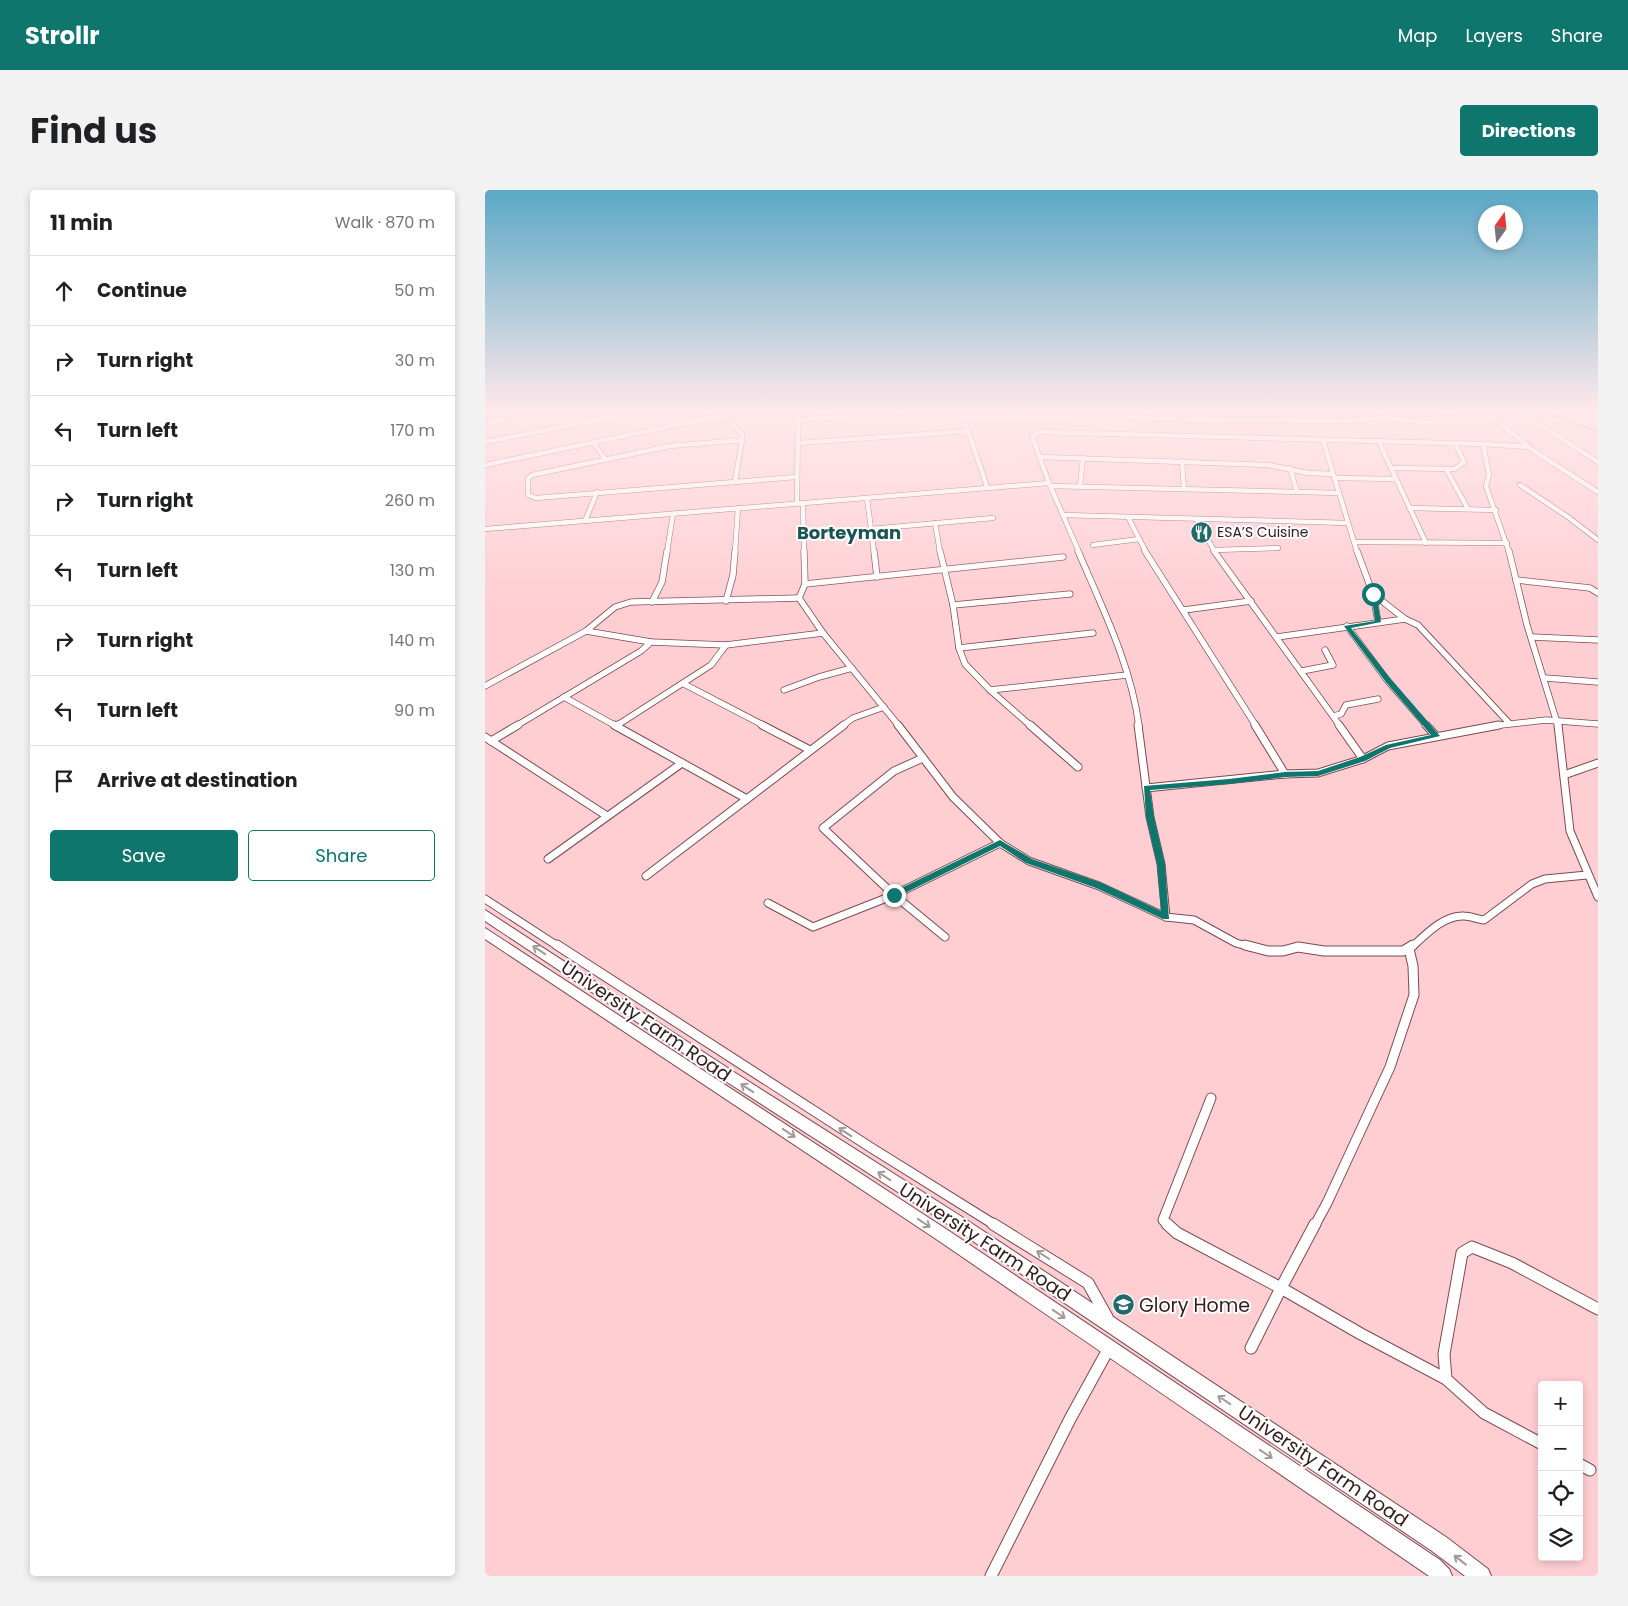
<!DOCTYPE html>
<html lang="en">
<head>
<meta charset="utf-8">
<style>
	body { margin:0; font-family:Poppins,sans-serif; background:#f2f2f2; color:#202124 }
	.controls { position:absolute; right:15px; bottom:15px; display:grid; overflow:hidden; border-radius:5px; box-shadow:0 2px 8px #0003 }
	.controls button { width:45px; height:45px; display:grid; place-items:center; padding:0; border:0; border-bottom:1px solid #e0e0e0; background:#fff; color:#202124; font:25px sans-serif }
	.compass { position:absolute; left:993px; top:15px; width:45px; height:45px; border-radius:50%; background:#fff; box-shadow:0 2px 8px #0003; rotate:15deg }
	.stop { position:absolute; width:15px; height:15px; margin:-11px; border:4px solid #0f766e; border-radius:50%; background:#fff }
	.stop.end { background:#0f766e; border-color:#fff; box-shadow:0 1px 5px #0008 }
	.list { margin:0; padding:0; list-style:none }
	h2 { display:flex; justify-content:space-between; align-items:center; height:65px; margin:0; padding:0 20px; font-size:21px }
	h2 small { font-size:16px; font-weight:400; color:#757577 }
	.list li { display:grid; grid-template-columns:32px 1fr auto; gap:15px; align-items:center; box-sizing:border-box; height:70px; padding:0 20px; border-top:1px solid #e0e0e0 }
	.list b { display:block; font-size:19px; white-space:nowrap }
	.list em { font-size:16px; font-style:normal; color:#757577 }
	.actions { display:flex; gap:10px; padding:15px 20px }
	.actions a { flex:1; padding:11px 0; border:1px solid #0f766e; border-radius:5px; text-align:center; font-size:18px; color:#0f766e }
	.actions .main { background:#0f766e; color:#fff }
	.icon { flex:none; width:28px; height:28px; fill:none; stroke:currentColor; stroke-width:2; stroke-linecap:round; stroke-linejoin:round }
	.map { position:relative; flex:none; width:1113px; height:1386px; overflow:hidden; border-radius:5px }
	header { display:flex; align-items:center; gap:30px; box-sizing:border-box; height:70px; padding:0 25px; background:#0f766e; color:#fff }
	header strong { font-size:24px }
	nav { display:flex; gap:28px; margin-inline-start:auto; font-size:18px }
	.intro { display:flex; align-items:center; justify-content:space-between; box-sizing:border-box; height:120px; padding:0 30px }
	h1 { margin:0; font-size:35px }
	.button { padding:12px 22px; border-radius:5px; background:#0f766e; color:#fff; font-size:18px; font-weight:700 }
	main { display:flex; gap:30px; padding:0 30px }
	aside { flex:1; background:#fff; border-radius:5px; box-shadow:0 2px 8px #0003 }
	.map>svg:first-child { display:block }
</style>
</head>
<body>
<header>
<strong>Strollr</strong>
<nav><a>Map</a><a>Layers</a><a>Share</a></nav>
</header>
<div class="intro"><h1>Find us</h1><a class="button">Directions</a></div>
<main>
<aside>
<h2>11 min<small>Walk · 870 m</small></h2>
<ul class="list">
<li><svg class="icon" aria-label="ahead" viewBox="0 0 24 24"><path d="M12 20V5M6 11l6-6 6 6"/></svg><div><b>Continue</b></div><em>50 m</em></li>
<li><svg class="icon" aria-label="right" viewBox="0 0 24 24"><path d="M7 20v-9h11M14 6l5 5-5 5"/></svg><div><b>Turn right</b></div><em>30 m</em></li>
<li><svg class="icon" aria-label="left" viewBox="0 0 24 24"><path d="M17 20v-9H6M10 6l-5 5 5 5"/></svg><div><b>Turn left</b></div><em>170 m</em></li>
<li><svg class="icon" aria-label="right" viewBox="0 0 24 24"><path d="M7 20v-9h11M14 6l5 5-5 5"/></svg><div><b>Turn right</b></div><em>260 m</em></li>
<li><svg class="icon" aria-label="left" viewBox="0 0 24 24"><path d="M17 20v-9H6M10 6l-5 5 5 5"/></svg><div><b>Turn left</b></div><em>130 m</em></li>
<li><svg class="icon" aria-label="right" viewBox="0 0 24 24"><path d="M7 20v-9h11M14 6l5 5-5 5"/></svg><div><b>Turn right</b></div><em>140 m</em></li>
<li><svg class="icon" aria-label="left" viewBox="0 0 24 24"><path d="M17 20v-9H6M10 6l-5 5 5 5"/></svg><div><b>Turn left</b></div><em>90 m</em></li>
<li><svg class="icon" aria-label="arrive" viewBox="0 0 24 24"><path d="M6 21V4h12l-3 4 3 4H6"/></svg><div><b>Arrive at destination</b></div></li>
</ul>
<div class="actions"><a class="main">Save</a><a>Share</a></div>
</aside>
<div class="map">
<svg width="1113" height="1386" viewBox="0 0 1113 1386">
	<rect width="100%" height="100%" fill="#ffced3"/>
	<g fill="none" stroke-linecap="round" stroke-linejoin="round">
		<path stroke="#2c7170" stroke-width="1" d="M1062,223l51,19"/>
		<defs>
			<g id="street-far4">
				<path d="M192,223l8,11"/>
				<path d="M307,223l6,7 -1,83"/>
				<path d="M960,223l46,2"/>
				<path d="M1019,223l-13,3 43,35 64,41"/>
				<path d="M1037,223l76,49"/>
				<path d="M239,225l18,19v6"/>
				<path d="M313,230l100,-7"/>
				<path d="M0,236l31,-13"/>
				<path d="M257,250l-7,42 -199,16 -8,-3v-16l4,-4 138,-29z"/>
				<path d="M838,250l34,112"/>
				<path d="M0,252l150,-29"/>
				<path d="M108,252l12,17"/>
				<path d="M894,252l47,101"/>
				<path d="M313,253l171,-12"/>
				<path d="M998,254l6,31 -3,11 23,66"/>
				<path d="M555,267l228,8 40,8 25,1"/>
				<path d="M697,271l2,28"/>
				<path d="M0,275l249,-52"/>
				<path d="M805,278l7,24"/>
				<path d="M906,278l64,1 9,-7 -9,-19"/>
				<path d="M961,279l22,40"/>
				<path d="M849,288l62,1"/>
				<path d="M250,292l61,-5"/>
				<path d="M1035,295l48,32 30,23"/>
				<path d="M566,296l288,7"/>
				<path d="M595,296l3,-28"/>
				<path d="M502,297l-23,-68 2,-2h100l42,-3 47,5 187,2 45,-3 46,5"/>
				<path d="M382,308l7,54"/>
				<path d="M318,313l1,49"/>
				<path d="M924,318l87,2"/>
				<path d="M578,325l285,8"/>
				<path d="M643,327l18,35"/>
				<path d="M711,329l19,33"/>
				<path d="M100,331l12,-29"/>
				<path d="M450,333l5,29"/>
				<path d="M0,339l564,-46"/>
				<path d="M386,339l122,-11"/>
				<path d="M870,352l152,1"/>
				<path d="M608,355l46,-6"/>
				<path d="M729,360l64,-2"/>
				<path d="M182,362l6,-38"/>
				<path d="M250,362l3,-44"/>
				<path d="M594,362l-30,-69 -17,-47 8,-4 443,12 46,3"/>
			</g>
			<g id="street-far3">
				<path d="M319,361l1,33 -6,14 24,35 76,93"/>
				<path d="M389,361l3,26"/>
				<path d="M455,361l13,54 6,43 6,16 25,26 41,36"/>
				<path d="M593,361c24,56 53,114 61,175"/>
				<path d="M660,361l111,175"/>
				<path d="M729,361l126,175"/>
				<path d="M872,361l16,43 5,28"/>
				<path d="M1024,361l18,74 31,101"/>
				<path d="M1031,390l74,8 8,5"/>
				<path d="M320,394l258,-27"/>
				<path d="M888,404l32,25 13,6 91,98"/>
				<path d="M241,411l7,-26 2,-24"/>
				<path d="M167,412l10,-20 5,-31"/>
				<path d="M468,415l117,-11"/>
				<path d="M699,420l67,-9"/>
				<path d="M862,436l40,54 40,46"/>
				<path d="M101,441l65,11 75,3 97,-12"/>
				<path d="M792,447l128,-18"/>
				<path d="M1047,447l66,3"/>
				<path d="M474,458l134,-15"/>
				<path d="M817,481l31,-6 -8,-15"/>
				<path d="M1060,488l53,4"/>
				<path d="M199,494l81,42"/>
				<path d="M0,496l101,-55 29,-24 16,-5 168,-4"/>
				<path d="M299,500l35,-13 33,-9"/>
				<path d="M505,500l137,-15"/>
				<path d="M79,507l52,29"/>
				<path d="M849,526l7,-2 5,-9 32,-6"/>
				<path d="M31,536l125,-75 10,-9"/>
				<path d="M131,536l95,-61 15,-20"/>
				<path d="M357,536l11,-8 31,-11"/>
				<path d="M1007,536l54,-6 52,4"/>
			</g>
			<g id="street-far2">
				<path d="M129,535l133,74"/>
				<path d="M277,535l48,25"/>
				<path d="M413,535l55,72 47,46 29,18 70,25 67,31 28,3 42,23 14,4"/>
				<path d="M545,535l48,42"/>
				<path d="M653,535l12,92 11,47 5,53"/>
				<path d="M770,535l30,49"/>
				<path d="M854,535l24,34"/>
				<path d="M941,535l10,11"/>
				<path d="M1073,535l12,106 28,66"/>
				<path d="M131,536l2,-1"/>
				<path d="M0,547l122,79"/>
				<path d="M6,551l27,-16"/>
				<path d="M438,568l-29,13 -71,57 71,67 51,42"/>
				<path d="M1079,585l34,-12"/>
				<path d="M661,598l139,-14 33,-1 45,-14 25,-13 111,-21"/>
				<path d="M63,669l134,-96"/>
				<path d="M161,686l198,-151"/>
				<path d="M0,709l74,48"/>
				<path d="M283,713l45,24 81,-32 106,-52"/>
				<path d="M927,757c14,-13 32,-32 52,-31 6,0 13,3 20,4l48,-36 13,-5 42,-4"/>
			</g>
			<g id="street-far1">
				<path d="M72,755l313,202 125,78"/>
				<path d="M760,755l23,6h15l15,-4 26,4h79l10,-6"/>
				<path d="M683,1035l-5,-5 48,-122"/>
				<path d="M830,1035l12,-22 63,-136 24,-72 -1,-29 -4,-17"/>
			</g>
			<g id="street">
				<path d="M508,1034l95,59 19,34"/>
				<path d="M682,1034l10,9 104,55 -30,60"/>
				<path d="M830,1034l-34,64 80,46 85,45"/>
				<path d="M1057,1254l-58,-31 -38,-34 -2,-25 18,-101 10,-6 40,16 86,46"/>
				<path d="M1094,1274l11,6"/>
				<path d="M506,1386l79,-157 39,-71"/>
			</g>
			<g id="secondary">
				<path d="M0,720l252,164 222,141 487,322 42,32 3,7h-26l-33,-25 -483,-326 -222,-143 -242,-161z"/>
				<path d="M0,738l464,303 491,329 9,9 3,7h-23l-490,-335 -454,-302z"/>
			</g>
		</defs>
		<use href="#street-far4" stroke="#7c4a50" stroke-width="5.5"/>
		<use href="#street-far3" stroke="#7c4a50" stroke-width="7"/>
		<use href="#street-far2" stroke="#7c4a50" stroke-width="9"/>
		<use href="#street-far1" stroke="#7c4a50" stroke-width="11"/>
		<use href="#street" stroke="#7c4a50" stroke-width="13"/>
		<use href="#secondary" stroke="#7c4a50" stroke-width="2"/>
		<use href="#street-far4" stroke="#fff" stroke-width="4.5"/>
		<use href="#street-far3" stroke="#fff" stroke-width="5.5"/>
		<use href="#street-far2" stroke="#fff" stroke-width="7"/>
		<use href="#street-far1" stroke="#fff" stroke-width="9"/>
		<use href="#street" stroke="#fff" stroke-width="11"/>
		<use href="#secondary" fill="#fff" fill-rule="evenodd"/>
	</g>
	<defs><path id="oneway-shaft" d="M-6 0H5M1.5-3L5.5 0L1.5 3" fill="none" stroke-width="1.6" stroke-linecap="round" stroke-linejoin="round" transform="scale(1.25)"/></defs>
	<g stroke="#a3999a">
		<use href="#oneway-shaft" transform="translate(54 760) rotate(-147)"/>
		<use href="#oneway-shaft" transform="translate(262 898) rotate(-147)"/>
		<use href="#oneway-shaft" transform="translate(360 942) rotate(-147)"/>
		<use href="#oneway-shaft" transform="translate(304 943) rotate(34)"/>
		<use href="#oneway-shaft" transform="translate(399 986) rotate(-147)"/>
		<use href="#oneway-shaft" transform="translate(439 1033) rotate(34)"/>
		<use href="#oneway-shaft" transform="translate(558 1065) rotate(-148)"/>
		<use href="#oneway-shaft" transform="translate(574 1124) rotate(34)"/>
		<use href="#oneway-shaft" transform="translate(739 1210) rotate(-146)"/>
		<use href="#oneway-shaft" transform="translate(781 1264) rotate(34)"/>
		<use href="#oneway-shaft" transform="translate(975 1370) rotate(-142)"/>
	</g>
	<linearGradient id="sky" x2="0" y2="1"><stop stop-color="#5ba8c6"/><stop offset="0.53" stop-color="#ffe9eb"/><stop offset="1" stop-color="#ffe9eb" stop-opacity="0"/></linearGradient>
	<rect width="1113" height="417" fill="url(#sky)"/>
	<path fill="#0f766e" d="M886,402l5,2 5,28 -30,6 39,50 50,58 -50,12 -25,13 -47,15 -33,1 -56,7 -79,6 4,27 11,47 4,55h-6l-67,-31 -70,-25 -26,-17 -103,51h-6v-4l109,-53 32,19 70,24 59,28 -4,-47 -11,-47 -2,-31 85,-7 56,-7 33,-1 42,-14 26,-12 45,-10 -46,-54 -41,-55 31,-5z"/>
	<defs>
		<symbol id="restaurant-disc" viewBox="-11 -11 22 22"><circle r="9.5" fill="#206b69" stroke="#fefefe"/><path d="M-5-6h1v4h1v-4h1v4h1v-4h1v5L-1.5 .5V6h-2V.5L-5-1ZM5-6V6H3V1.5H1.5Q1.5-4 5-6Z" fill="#fff"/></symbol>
		<symbol id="school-disc" viewBox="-11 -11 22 22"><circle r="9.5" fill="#206b69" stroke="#fefefe"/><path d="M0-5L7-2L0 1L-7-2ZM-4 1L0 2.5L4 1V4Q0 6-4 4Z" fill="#fff"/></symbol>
	</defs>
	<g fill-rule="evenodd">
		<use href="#restaurant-disc" x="704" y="330" width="25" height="25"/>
		<use href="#school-disc" x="626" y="1102" width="25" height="25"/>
	</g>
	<g text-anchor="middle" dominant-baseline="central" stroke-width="4" stroke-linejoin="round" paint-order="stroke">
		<g font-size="14" fill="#321c1f" stroke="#fefefe" text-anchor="start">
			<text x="732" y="342">ESA’S Cuisine</text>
		</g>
		<g font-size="18" font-weight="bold" fill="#185452" stroke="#fefefe">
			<text x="364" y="342">Borteyman</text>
		</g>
		<g font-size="19" fill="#321c1f" stroke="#fefefe">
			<text transform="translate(161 831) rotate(34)">University Farm Road</text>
			<text transform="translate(500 1052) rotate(33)">University Farm Road</text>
			<text transform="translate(838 1276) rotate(34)">University Farm Road</text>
		</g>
		<g font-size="19" fill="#321c1f" stroke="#fefefe" text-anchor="start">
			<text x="654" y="1115">Glory Home</text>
		</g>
	</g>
</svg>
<div class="controls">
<button>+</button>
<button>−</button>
<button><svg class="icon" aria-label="locate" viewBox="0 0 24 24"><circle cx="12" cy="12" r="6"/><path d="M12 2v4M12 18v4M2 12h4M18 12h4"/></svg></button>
<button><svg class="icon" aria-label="layers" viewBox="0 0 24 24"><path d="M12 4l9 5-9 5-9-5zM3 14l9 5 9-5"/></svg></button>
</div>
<svg class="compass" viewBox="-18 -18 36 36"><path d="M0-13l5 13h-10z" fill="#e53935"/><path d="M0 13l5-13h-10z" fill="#757577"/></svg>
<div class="stop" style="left:888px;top:404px"></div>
<div class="stop end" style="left:409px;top:705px"></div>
</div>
</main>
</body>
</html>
